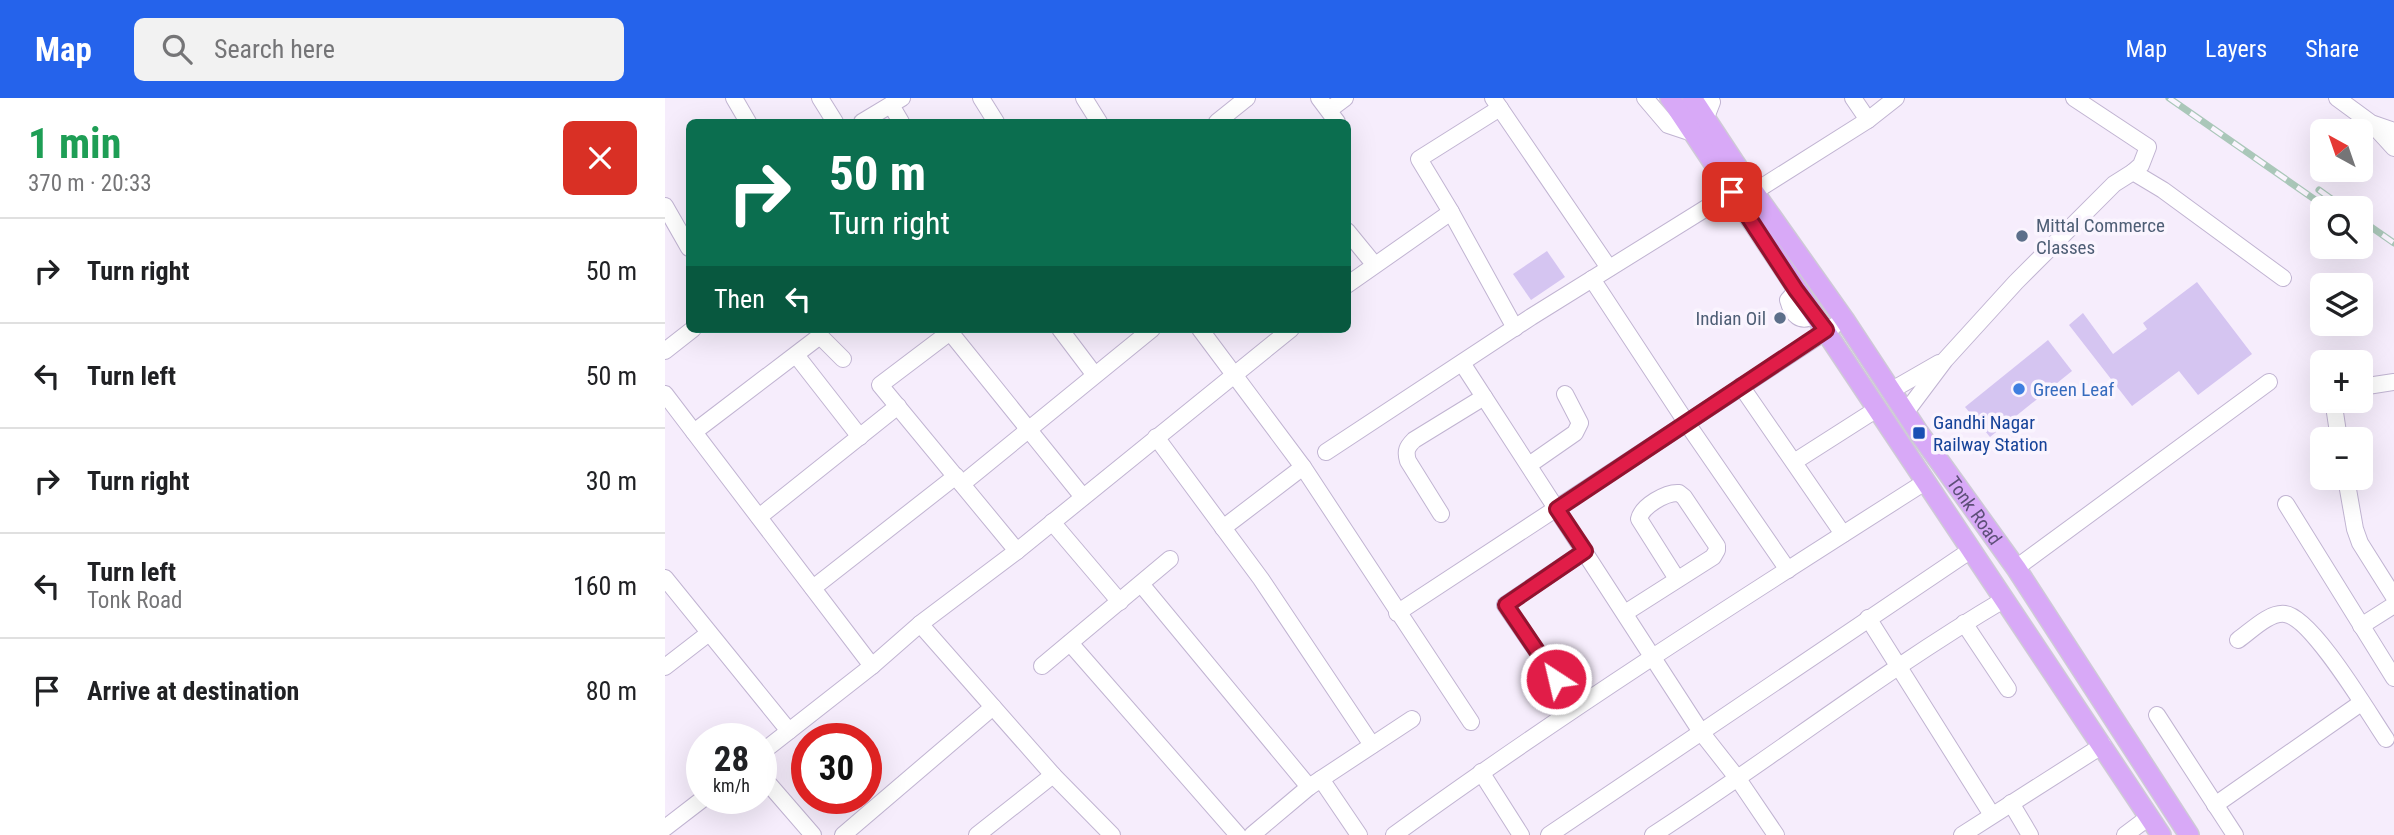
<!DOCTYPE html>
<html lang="en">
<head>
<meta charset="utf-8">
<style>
  body { margin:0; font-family:"Roboto Condensed",sans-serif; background:#f2f2f2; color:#202124; height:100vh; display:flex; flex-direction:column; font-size:26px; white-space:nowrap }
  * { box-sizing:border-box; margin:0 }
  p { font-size:23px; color:#757577 }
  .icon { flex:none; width:38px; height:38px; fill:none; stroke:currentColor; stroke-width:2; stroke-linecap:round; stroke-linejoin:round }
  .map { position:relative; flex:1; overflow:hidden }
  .panel { display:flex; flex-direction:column; background:#fff; width:665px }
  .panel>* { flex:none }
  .banner { position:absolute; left:21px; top:21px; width:665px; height:214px; border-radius:10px; box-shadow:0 7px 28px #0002; background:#0b6e4f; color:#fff; overflow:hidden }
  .needle { width:46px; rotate:320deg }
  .fabs { position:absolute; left:1645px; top:21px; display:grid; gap:14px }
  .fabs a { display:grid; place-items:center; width:63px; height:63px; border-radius:10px; background:#fff; box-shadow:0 7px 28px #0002; font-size:35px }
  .speed { position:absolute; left:21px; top:625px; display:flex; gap:14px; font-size:35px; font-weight:700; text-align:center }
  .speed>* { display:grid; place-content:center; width:91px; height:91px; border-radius:50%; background:#fff; box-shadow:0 7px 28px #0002; line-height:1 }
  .speed small { font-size:18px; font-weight:400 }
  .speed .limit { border:10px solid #d22; background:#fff; color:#111 }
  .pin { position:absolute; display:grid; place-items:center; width:60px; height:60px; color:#fff; margin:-30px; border-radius:14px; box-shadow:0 4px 10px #0006 }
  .me { position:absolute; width:77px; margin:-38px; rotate:325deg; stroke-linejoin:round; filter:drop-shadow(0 0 5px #0008) }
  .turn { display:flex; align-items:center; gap:24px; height:147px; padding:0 28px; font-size:32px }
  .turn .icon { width:91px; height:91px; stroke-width:2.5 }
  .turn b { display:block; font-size:49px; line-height:60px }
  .then { display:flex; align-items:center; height:66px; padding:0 28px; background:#0003; gap:14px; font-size:26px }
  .round { display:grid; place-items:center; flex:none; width:74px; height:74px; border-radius:10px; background:#f2f2f2 }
  .summary { display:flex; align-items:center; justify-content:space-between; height:119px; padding:0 28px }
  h1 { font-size:42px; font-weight:700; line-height:52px; color:#1e9e55 }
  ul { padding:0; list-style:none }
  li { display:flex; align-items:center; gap:21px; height:105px; padding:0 28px; border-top:2px solid #e0e0e0 }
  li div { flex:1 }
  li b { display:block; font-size:26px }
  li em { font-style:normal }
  header { display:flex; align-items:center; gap:42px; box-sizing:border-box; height:98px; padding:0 35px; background:#2563eb; color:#fff }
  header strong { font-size:33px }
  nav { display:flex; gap:38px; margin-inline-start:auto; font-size:24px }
  .search { width:490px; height:63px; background:#f2f2f2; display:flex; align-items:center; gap:18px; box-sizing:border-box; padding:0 24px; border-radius:10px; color:#757577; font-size:26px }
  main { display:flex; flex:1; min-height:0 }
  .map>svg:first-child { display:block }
</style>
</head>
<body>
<header>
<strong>Map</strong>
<div class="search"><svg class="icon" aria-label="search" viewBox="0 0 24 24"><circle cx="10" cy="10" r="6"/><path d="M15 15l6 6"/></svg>Search here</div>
<nav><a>Map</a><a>Layers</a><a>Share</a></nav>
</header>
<main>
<section class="panel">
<div class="summary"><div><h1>1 min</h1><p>370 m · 20:33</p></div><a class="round" style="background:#d93025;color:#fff"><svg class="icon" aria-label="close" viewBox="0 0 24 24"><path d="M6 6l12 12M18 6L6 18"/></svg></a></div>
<ul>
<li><svg class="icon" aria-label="right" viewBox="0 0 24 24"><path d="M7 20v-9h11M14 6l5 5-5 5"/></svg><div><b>Turn right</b></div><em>50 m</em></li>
<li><svg class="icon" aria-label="left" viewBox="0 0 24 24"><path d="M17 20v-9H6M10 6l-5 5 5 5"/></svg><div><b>Turn left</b></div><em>50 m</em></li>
<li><svg class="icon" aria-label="right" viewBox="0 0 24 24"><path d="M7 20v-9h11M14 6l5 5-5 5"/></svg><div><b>Turn right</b></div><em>30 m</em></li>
<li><svg class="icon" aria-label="left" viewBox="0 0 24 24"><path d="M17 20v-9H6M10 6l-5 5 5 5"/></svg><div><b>Turn left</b><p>Tonk Road</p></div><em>160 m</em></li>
<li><svg class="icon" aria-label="arrive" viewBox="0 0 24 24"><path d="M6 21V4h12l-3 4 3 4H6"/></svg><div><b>Arrive at destination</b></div><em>80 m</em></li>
</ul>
</section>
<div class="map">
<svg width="1729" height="737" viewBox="0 0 1729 737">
  <rect width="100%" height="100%" fill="#f6edfc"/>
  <g fill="#d5c5f1">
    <polygon points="882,153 900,179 866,202 848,176"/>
    <polygon points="1532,184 1587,256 1533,297 1514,273 1467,308 1404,227 1418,215 1448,256 1482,231 1478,225"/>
    <polygon points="1383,242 1407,273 1325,339 1300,309"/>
  </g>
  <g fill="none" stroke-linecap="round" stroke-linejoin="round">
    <defs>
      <g id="minor">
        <polyline points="69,0 83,24"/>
        <polyline points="155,0 170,24"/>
        <polyline points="316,0 331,24"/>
        <polyline points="419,0 434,24"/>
        <polyline points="654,0 672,24"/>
        <polyline points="828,0 944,170"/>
        <polyline points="980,0 1003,27 1027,35"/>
        <polyline points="1188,0 1203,22"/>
        <polyline points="1409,0 1483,49 1476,67 1468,74"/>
        <polyline points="1672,0 1706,25 1729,33"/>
        <polyline points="226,7 236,24"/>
        <polyline points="835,10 754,61 786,114 850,230"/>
        <polyline points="664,12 680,0"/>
        <polyline points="1040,22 1047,4 1045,0"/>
        <polyline points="197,24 237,0"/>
        <polyline points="552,24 582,0"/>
        <polyline points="1707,26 1729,50"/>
        <polyline points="1089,94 1203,22 1231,0"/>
        <polyline points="0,108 24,150"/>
        <polyline points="682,133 709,166"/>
        <polyline points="927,181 1021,324 1123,472"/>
        <polyline points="682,187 786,114"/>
        <path d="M1131 193 1123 202C1127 217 1135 226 1150 217"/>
        <polyline points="289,231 215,287 352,453"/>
        <polyline points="395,231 429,276"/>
        <polyline points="535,231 638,369 806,624"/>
        <polyline points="285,234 418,399"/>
        <polyline points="0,253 28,231"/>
        <polyline points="131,257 195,339"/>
        <polyline points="797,265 1036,634 1073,681 1111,737"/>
        <polyline points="1076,288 1178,436"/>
        <polyline points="1696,289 1729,284"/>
        <polyline points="1227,292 1274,265"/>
        <polyline points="0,296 207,568"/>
        <polyline points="1672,303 1669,308 1674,341"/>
        <polyline points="1241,314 1280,262 1351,184 1449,86 1468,74 1498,92 1618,180"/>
        <polyline points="29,334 155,238 178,261"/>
        <polyline points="491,339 596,481 707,647"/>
        <polyline points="661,354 866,219 1067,94"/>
        <polyline points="1129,364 1212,311"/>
        <polyline points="864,367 910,335 915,325 900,296"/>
        <polyline points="1681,380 1690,431 1695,445 1729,499"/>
        <polyline points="297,386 487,231"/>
        <polyline points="1621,406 1729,580"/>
        <path d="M776 416 743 363C740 353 742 349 749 342L819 299"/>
        <polyline points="94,419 233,308"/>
        <polyline points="387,424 455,504"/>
        <polyline points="558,430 638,369"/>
        <polyline points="1351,470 1604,284"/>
        <polyline points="0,480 124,633"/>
        <polyline points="476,486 644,689"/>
        <polyline points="148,490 291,378"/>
        <polyline points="732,515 1169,228"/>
        <path d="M960 515 1048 459 1052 452V448L1019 399 1014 395C1001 394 977 408 974 421L1012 481"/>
        <polyline points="1203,520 1327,717"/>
        <polyline points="1299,525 1343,591"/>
        <polyline points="255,526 388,677 447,737"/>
        <polyline points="1696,528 1729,507"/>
        <path d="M1573 542C1586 533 1604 514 1620 516 1647 519 1704 616 1721 641"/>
        <polyline points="405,545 573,737"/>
        <polyline points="377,568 505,461"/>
        <polyline points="0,569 44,535"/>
        <polyline points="904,600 840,507 920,453"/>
        <polyline points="1492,617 1570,737"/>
        <polyline points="96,655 207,568 255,526 352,453 626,231"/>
        <polyline points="816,674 856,737"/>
        <polyline points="96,677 148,737"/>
        <polyline points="656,681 694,737"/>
        <polyline points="1346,705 1365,737"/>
        <polyline points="1550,707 1696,605"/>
        <polyline points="0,730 39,700"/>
        <polyline points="178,737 328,609"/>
        <polyline points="312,737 388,677"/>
        <polyline points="587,737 644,689 747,621"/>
        <path d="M729 737C901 612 1081 498 1260 384"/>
        <polyline points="884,737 1306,452"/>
        <path d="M988 737C1107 660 1218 573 1340 501"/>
        <polyline points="1297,737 1438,647"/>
        <polyline points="1460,737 1484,719"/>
      </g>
      <g id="major">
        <polyline points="1005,0 1496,737"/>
        <path id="s1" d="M1027 0 1089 94 1179 221 1254 335 1351 470 1524 737"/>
      </g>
    </defs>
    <use href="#minor" stroke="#c1b4d2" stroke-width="18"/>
    <use href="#major" stroke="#cecad6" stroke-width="22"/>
    <use href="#minor" stroke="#fff" stroke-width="16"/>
    <use href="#major" stroke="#d8a9f7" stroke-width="19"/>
    <defs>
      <g id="rail">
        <polyline points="1504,0 1662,110"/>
        <polyline points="1654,92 1679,110"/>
        <polyline points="1696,122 1729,145"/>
      </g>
    </defs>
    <use href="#rail" stroke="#aac7b9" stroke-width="7"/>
    <use href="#rail" stroke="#faf4fe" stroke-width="4.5" stroke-dasharray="13" stroke-linecap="butt"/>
  </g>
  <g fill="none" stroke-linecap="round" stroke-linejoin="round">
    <defs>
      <polyline id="route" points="891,581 841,507 920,453 892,411 1161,232 1131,192 1067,94"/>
    </defs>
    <use href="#route" stroke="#92132f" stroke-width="18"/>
    <use href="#route" stroke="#e11d48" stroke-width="12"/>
  </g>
  <g fill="#5c6f8a" stroke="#faf4fe" stroke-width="2.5">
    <circle cx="1357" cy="138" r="7"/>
    <circle cx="1115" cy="220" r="7"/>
  </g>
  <circle fill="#3f7fe0" stroke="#faf4fe" stroke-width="2.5" cx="1354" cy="291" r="7"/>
  <rect fill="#1a4fb4" stroke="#faf4fe" stroke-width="2.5" x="1247" y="328" width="14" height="14" rx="3.5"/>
  <g text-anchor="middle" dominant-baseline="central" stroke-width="7" stroke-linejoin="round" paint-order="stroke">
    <g font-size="19" fill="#4e5e75" stroke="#faf4fe" text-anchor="start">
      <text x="1371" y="127">Mittal Commerce<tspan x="1371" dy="22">Classes</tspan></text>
      <text x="1101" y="220" text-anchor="end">Indian Oil</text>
    </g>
    <g font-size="19" fill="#366cbe" stroke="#faf4fe" text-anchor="start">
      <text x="1368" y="291">Green Leaf</text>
    </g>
    <g font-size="19" fill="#164399" stroke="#faf4fe" text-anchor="start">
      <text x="1268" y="324">Gandhi Nagar<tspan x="1268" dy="22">Railway Station</tspan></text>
    </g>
    <g font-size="19" fill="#5d4f78" stroke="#faf4fe">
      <text stroke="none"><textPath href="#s1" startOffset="500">Tonk Road</textPath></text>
    </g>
  </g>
</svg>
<div class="fabs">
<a><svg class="needle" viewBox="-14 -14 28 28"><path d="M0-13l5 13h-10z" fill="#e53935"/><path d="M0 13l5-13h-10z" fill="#757577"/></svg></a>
<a><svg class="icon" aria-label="search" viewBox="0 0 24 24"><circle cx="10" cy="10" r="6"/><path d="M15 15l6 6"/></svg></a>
<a><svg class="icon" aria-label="layers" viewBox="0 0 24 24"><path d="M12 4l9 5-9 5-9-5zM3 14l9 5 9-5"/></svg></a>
<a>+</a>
<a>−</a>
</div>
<div class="speed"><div>28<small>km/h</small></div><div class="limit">30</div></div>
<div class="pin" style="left:1067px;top:94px;background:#d93025"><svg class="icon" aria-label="arrive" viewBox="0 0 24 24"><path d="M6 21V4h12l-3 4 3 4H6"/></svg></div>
<svg class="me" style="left:891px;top:581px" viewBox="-20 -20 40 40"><circle r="17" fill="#e11d48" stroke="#fff" stroke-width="3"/><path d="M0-11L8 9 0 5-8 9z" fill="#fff"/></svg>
<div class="banner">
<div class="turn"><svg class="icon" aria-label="right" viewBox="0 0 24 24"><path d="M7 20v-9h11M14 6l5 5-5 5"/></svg><div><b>50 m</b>Turn right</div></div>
<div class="then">Then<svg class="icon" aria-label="left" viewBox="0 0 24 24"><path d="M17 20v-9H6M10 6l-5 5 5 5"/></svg></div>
</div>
</div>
</main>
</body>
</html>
